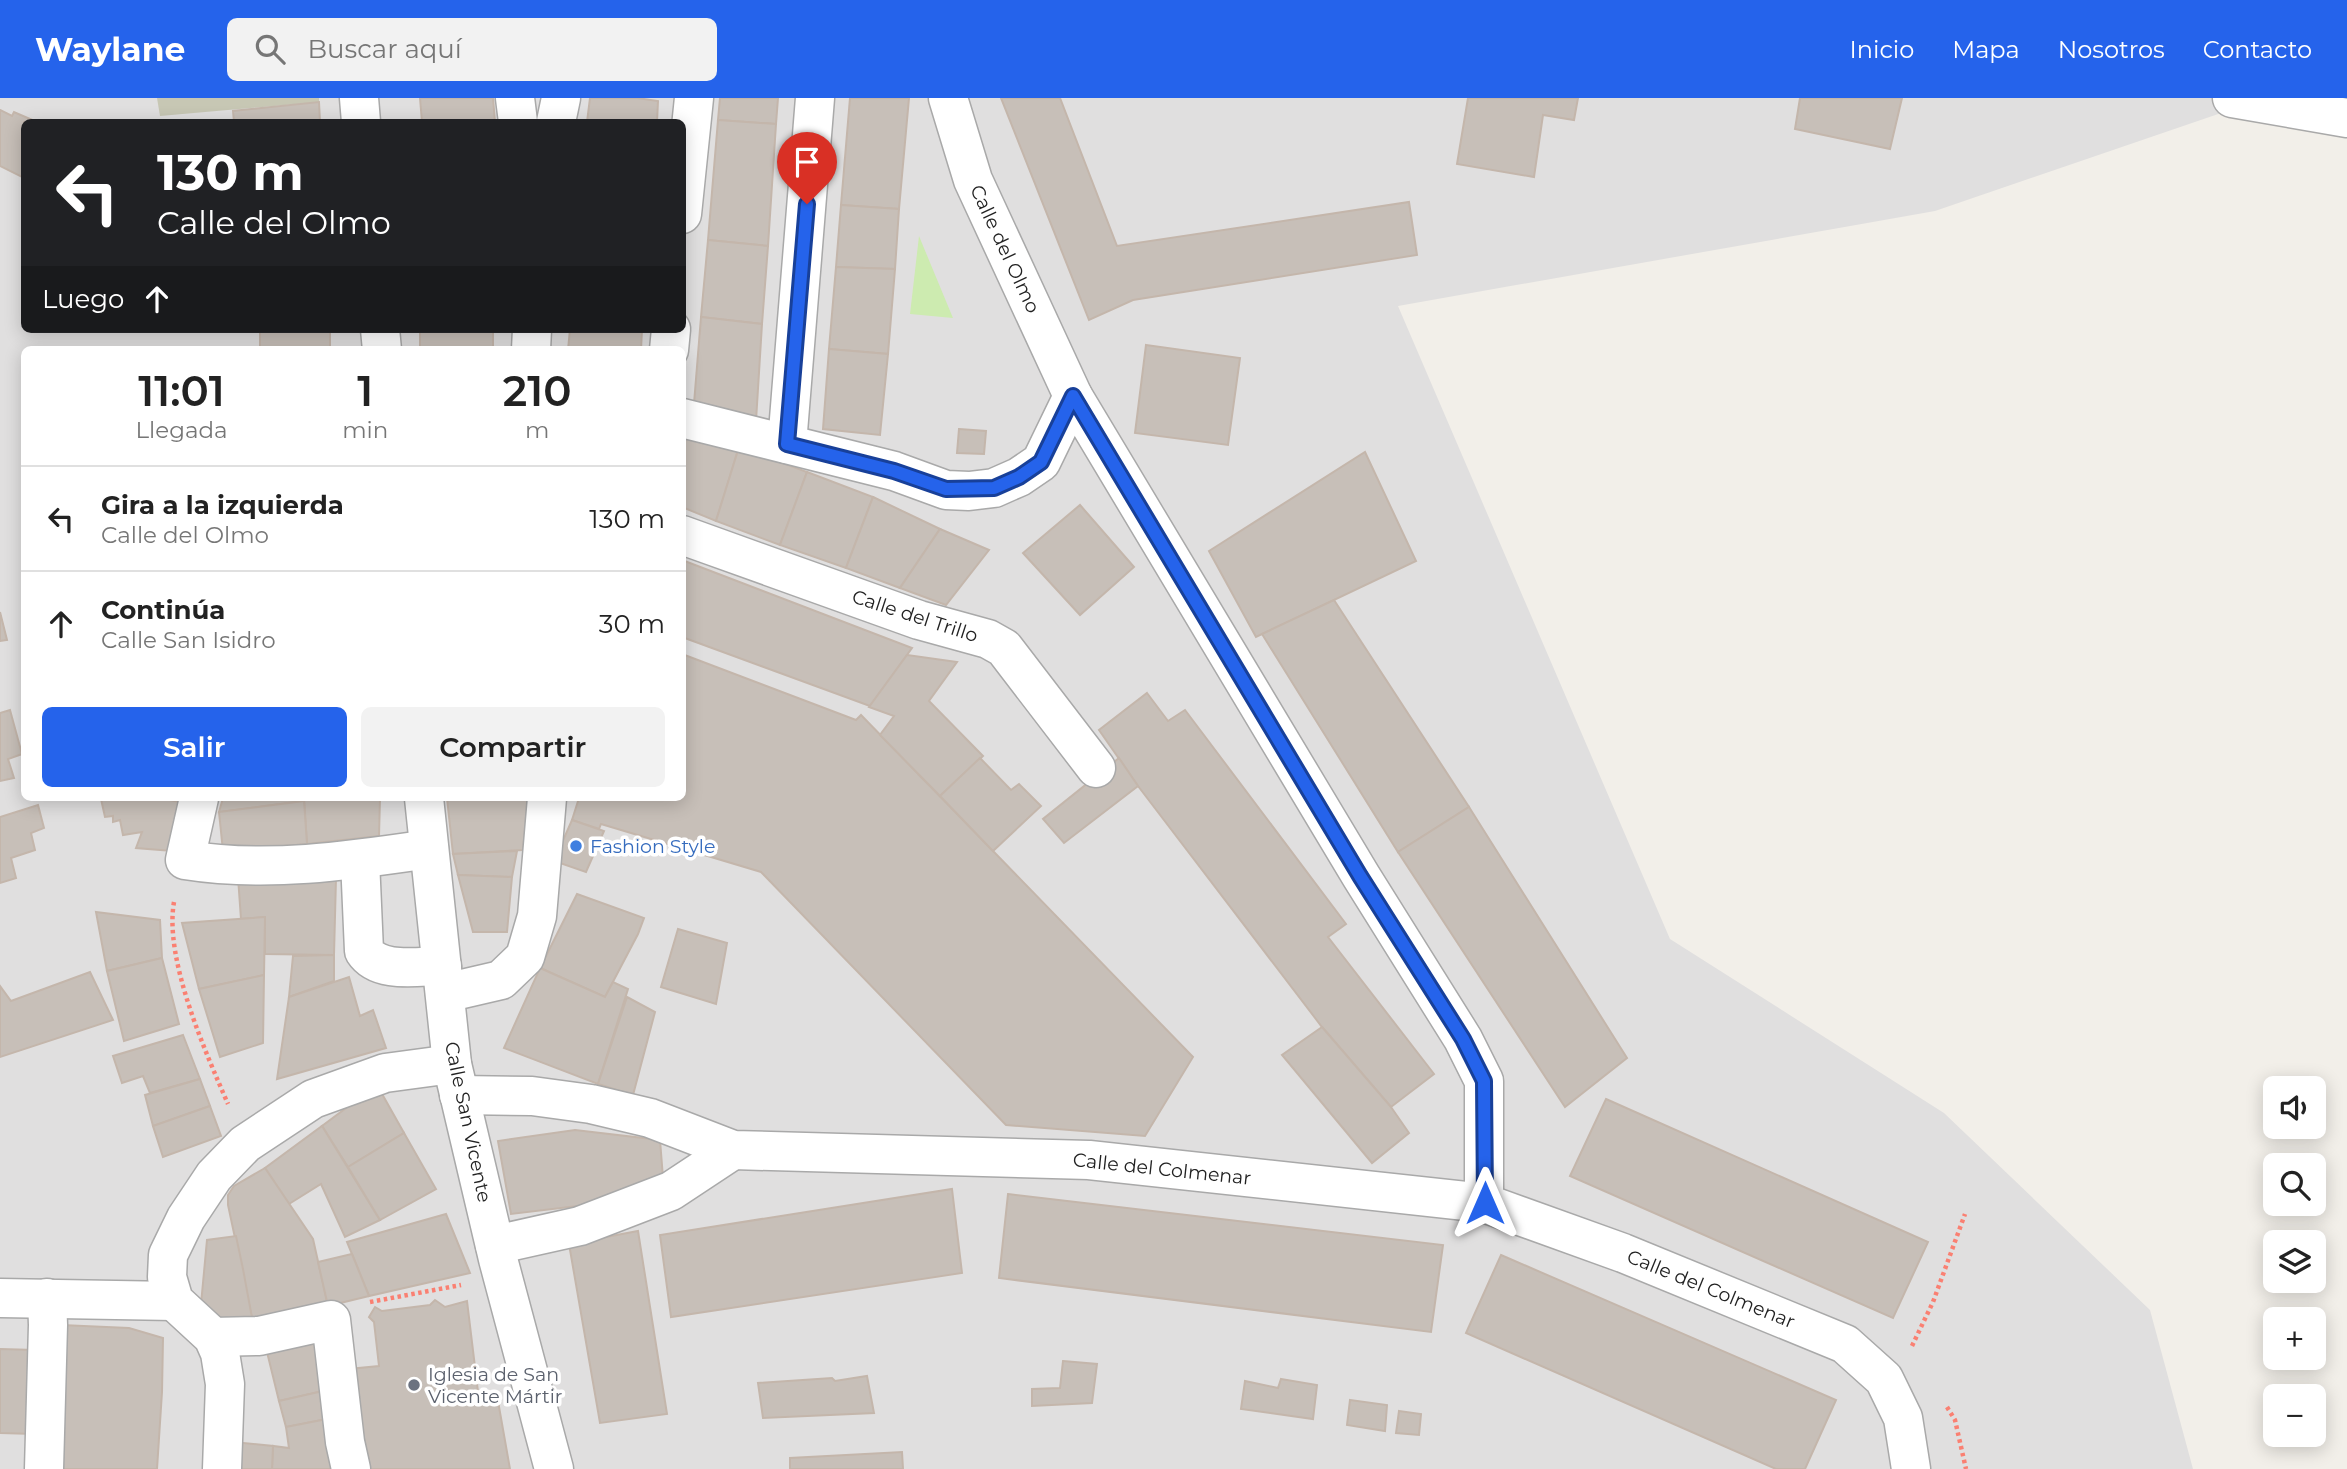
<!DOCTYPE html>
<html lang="es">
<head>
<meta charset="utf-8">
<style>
  body { margin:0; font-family:Montserrat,sans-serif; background:#f2f2f2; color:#222; height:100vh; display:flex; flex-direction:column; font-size:26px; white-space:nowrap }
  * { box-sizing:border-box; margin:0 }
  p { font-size:23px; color:#767676 }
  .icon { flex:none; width:38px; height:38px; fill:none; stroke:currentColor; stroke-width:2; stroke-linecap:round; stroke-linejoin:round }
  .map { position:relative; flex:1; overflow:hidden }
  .details { position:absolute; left:21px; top:248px; width:665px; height:455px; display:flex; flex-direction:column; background:#fff; border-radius:10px; box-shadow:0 4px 18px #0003 }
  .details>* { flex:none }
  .guide { position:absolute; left:21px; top:21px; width:665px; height:214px; border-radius:10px; box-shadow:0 4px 18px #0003; background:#202124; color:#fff; overflow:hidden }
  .controls { position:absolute; left:2263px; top:978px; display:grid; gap:14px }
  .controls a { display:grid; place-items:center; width:63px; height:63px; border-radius:10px; background:#fff; box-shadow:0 4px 18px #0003; font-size:35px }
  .pin { position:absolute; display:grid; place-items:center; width:60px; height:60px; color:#fff; margin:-72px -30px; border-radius:50% 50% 50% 0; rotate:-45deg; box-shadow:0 0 7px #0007 }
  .pin .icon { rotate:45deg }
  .me { position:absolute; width:77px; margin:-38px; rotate:0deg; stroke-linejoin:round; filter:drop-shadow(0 0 5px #0008) }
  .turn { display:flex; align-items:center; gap:24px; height:147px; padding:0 21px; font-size:32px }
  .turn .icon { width:91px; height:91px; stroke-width:2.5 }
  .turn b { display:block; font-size:49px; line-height:60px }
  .then { display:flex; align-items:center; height:66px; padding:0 21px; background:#0003; gap:14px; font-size:26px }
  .eta { display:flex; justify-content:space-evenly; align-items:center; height:119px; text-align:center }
  .eta b { font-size:42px; font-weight:600; line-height:49px }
  .cta { display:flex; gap:14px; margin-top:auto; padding:14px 21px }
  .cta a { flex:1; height:80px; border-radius:10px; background:#2563eb; color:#fff; font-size:28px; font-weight:600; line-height:80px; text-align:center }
  .cta a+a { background:#f2f2f2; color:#222 }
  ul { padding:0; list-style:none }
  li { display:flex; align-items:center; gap:21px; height:105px; padding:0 21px; border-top:2px solid #e0e0e0 }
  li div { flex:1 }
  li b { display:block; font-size:26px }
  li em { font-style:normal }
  header { display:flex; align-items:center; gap:42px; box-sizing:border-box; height:98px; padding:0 35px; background:#2563eb; color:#fff }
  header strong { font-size:33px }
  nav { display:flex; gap:38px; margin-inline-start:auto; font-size:24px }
  .search { width:490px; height:63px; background:#f2f2f2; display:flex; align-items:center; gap:18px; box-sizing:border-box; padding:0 24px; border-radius:10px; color:#767676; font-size:26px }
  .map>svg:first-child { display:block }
</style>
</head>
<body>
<header>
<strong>Waylane</strong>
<div class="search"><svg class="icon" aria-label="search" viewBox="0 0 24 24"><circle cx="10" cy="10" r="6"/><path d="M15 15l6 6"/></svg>Buscar aquí</div>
<nav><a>Inicio</a><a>Mapa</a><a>Nosotros</a><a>Contacto</a></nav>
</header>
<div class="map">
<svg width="2347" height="1371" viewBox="0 0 2347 1371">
  <rect width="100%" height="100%" fill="#f2efe9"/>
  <path fill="#e0dfdf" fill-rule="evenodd" d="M0 0H2265L1935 113 1398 208 1670 841 1944 1015 2150 1212 2193 1371H0ZM24 24H682V231H24ZM24 252H682V700H24Z"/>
  <polygon fill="#c7c7b4" points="157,0 319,0 319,4 160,18"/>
  <polygon fill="#cdebb0" points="919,138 953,220 910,216"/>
  <g fill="#c7bfb8" stroke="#c4b6ab" stroke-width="2">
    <polygon points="420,0 493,0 495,24 422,24"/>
    <polygon points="590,0 637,0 658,3 657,24 587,24"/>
    <polygon points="720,0 778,0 776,26 718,22"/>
    <polygon points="850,0 909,0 899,111 841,107"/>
    <polygon points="1001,0 1060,0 1117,148 1409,104 1417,157 1133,202 1089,222"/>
    <polygon points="1468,0 1578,0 1574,22 1543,17 1534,79 1457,66"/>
    <polygon points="1800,0 1902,0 1890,51 1795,31"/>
    <polygon points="319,4 320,24 234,24 233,13"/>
    <polygon points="0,12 12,18 14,14 37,24 24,24 24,80 0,68"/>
    <polygon points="718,22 776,26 768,148 708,142"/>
    <polygon points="841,107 899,111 895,171 836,169"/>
    <polygon points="708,142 768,148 762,226 701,219"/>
    <polygon points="836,169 895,171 888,256 829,251"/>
    <polygon points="701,219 762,226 756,323 693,318"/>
    <rect x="260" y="231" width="70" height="21"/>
    <rect x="420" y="231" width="73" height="21"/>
    <polygon points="570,231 642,231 641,252 568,252"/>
    <polygon points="1146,247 1240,260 1228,347 1135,335"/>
    <polygon points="829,251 888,256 880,337 823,331"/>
    <polygon points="682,329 739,349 716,423 682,409"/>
    <polygon points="959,331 986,333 984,356 957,355"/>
    <polygon points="739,349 807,374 780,447 716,423"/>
    <polygon points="1365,354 1416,463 1256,539 1209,453"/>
    <polygon points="807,374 873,399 846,470 780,447"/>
    <polygon points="873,399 940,431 900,490 846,470"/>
    <polygon points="1080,407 1134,469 1080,517 1023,455"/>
    <polygon points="940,431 989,452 946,507 900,490"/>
    <polygon points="682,462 912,550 870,608 682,539"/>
    <polygon points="1334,502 1469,709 1398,754 1262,536"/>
    <polygon points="0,514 7,542 0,543"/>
    <polygon points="682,556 856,622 861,617 1193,959 1145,1038 1006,1027 761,774 601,726 599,731 572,722 579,700 682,700"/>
    <polygon points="907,557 957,564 929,603 983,658 940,698 880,637 894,618 869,609"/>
    <polygon points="1147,595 1168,623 1185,612 1346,826 1328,839 1434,976 1391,1009 1322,929 1138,688 1099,632"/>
    <polygon points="10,612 22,656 8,661 14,680 0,683 0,615"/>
    <polygon points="980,660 1011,692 1019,686 1041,708 993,753 940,698"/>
    <polygon points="1119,660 1138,688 1064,745 1043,721"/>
    <polygon points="106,700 159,700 180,704 172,753 136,750 142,734 123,737 120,722 113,724 113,718 105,719 101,701"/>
    <polygon points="223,700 304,700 304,703 219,714"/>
    <polygon points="304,700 380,700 379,738 307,746"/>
    <polygon points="447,700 528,700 523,752 453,756"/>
    <polygon points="304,703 307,746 223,753 219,714"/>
    <polygon points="38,707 44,730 31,735 35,752 11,760 16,780 0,785 0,719"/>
    <polygon points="1469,709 1627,960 1565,1009 1398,754"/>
    <polygon points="572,722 604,733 586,774 554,763"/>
    <polygon points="517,753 512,779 458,777 453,756"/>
    <polygon points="458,777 512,779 507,834 473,834"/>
    <polygon points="238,779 336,780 334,857 265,856 265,819 241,821"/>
    <polygon points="577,796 644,820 638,836 605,899 540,870"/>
    <polygon points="96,814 160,822 162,860 107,873"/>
    <polygon points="265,819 264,877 199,891 182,825"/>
    <polygon points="678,831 727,845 716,906 661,889"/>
    <polygon points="334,857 334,883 289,899 293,858"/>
    <polygon points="162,860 179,926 124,943 107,873"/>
    <polygon points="540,870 605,899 613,884 628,891 598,986 504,950"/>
    <polygon points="90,874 113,922 0,959 0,888 11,903"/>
    <polygon points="264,877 263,945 220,959 199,891"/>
    <polygon points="349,879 360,918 373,912 386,950 277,981 289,899"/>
    <polygon points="627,899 655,914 633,997 598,986"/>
    <polygon points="1322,929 1391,1009 1409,1035 1372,1065 1282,957"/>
    <polygon points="183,937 200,981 150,995 143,978 122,985 113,958"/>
    <polygon points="200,981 210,1008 153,1028 145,997"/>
    <polygon points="377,987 404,1035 348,1069 322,1028"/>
    <polygon points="1606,1001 1928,1144 1893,1220 1570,1078"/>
    <polygon points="210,1008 221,1038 163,1059 153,1028"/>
    <polygon points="322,1028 380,1122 345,1139 321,1086 289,1106 265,1070"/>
    <polygon points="575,1032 660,1042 663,1080 586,1107 511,1116 498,1043"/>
    <polygon points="404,1035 436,1091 380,1122 348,1069"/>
    <polygon points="265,1070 313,1141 328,1208 253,1225 228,1107 228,1097 234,1088"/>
    <polygon points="952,1091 962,1175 671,1219 660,1137"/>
    <polygon points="1008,1096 1443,1147 1431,1234 999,1180"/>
    <polygon points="446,1116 470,1175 369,1198 347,1144"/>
    <polygon points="638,1133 667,1316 600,1325 569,1146"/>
    <polygon points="236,1138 243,1171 253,1225 200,1217 207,1142"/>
    <polygon points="352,1156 369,1198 328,1208 318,1164"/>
    <polygon points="1501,1157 1836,1302 1805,1371 1776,1371 1466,1235"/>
    <polygon points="435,1202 445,1209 467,1203 479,1302 498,1303 510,1371 362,1371 349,1271 379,1268 374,1224 369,1219 375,1209 382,1213 430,1207"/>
    <polygon points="61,1227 129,1230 163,1240 162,1294 157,1371 56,1371"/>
    <polygon points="315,1242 323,1293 279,1303 267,1254"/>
    <polygon points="0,1251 35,1252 34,1336 0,1335"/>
    <polygon points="1063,1263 1097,1266 1092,1305 1032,1308 1032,1291 1060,1290"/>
    <polygon points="867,1278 874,1315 763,1320 758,1285 832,1280 835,1283"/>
    <polygon points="1281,1281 1317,1287 1313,1321 1241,1311 1245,1283 1278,1290"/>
    <polygon points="323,1293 327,1321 286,1329 279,1303"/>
    <polygon points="1350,1302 1387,1307 1385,1333 1347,1327"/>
    <polygon points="1399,1313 1421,1316 1419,1337 1396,1335"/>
    <polygon points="327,1321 339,1371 272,1371 273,1348 289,1350 286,1329"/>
    <polygon points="233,1344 273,1348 272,1371 232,1371"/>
    <polygon points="902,1354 903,1371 790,1371 790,1360"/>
  </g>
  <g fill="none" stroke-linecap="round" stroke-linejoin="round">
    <defs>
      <g id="minor">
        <polyline points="359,0 361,24"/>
        <polyline points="515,0 518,24"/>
        <polyline points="948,0 973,82 1073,298 1361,778 1463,941 1484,983 1484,1105"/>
        <polyline points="2232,0 2347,20"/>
        <polyline points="556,24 561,0"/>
        <polyline points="682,116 694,0"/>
        <polyline points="380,231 382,252"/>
        <polyline points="531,252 532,231"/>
        <polyline points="669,252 671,231"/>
        <polyline points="682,320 894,373 946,392 969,393 994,390 1019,379 1041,364 1073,298"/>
        <polyline points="787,346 815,0"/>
        <polyline points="682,437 919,522 988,541 1004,550 1096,670"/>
        <path d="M199 700 185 762C266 775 348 763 429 751"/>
        <polyline points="424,700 452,966 498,1161 554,1371"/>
        <path d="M360 762 364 853C379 876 418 868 442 868"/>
        <polyline points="445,895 501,882 525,859 537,818 547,700"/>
        <polyline points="459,997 532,998 591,1006 650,1020 733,1052 1089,1062 1484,1105 1623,1155 1845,1246 1884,1281 1903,1320 1911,1371"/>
        <polyline points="495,1147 580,1128 671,1093 733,1052"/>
        <polyline points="0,1200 174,1203"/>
        <polyline points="213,1239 259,1238 331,1222 345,1344 351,1371"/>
        <polyline points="44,1371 48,1227 47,1200"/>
        <polyline points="222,1371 225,1286 220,1255 213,1239 174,1203 167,1179 168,1157 186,1120 214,1078 245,1046 313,1001 385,975 452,966"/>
      </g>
    </defs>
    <use href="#minor" stroke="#a9a9a9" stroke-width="41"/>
    <g stroke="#fa8072" stroke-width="4.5" stroke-dasharray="3.5 3.5" stroke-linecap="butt">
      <path d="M174 804C164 861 205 953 228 1006"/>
      <polyline points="370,1204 461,1187"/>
      <polyline points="1912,1248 1933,1204 1965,1116"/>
      <polyline points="1947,1309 1955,1322 1966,1371"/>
    </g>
    <use href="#minor" stroke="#fff" stroke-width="38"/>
  </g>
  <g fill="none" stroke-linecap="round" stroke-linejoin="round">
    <defs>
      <polyline id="route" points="807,106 787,346 894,373 946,391 994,390 1019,379 1041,364 1073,298 1360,778 1463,941 1484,983 1485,1105"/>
    </defs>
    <use href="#route" stroke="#184099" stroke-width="18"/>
    <use href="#route" stroke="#2563eb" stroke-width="12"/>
  </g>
  <circle fill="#3f7fe0" stroke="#fff" stroke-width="2.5" cx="576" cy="748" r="7"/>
  <circle fill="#6b7280" stroke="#fff" stroke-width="2.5" cx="414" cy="1287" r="7"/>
  <g text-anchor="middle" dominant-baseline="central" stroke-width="7" stroke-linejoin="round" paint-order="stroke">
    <g font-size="19" fill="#222" stroke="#fff">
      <text transform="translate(1005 151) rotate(65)">Calle del Olmo</text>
      <text transform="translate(915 518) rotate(18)">Calle del Trillo</text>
      <text transform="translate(468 1024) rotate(78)">Calle San Vicente</text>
      <text transform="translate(1162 1071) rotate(6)">Calle del Colmenar</text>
      <text transform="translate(1711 1191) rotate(22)">Calle del Colmenar</text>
    </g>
    <g font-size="19" fill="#366cbe" stroke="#fff" text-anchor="start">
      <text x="590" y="748">Fashion Style</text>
    </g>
    <g font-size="19" fill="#5b616d" stroke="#fff" text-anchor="start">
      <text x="428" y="1276">Iglesia de San<tspan x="428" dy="22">Vicente Mártir</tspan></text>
    </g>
  </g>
</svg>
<div class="controls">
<a><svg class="icon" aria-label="sound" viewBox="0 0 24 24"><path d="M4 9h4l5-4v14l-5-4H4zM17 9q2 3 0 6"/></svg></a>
<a><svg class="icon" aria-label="search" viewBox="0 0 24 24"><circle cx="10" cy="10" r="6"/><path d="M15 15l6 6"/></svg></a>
<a><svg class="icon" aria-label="layers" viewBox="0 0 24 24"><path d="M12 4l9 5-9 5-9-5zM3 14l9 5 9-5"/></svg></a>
<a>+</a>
<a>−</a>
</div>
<div class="pin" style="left:807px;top:106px;background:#d93025"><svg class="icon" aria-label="arrive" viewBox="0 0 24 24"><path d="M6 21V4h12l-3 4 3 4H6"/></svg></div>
<svg class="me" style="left:1485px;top:1105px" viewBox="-20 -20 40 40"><path d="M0-17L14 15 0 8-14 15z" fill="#2563eb" stroke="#fff" stroke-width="4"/></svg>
<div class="guide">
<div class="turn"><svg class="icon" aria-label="left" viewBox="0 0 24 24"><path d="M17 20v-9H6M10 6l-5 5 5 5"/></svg><div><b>130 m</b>Calle del Olmo</div></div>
<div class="then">Luego<svg class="icon" aria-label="ahead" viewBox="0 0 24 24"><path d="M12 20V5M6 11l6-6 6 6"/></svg></div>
</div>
<section class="details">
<div class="eta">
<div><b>11:01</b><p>Llegada</p></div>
<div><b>1</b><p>min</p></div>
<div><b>210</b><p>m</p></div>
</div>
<ul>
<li><svg class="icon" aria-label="left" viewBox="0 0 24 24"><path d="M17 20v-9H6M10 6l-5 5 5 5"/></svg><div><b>Gira a la izquierda</b><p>Calle del Olmo</p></div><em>130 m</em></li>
<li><svg class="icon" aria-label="ahead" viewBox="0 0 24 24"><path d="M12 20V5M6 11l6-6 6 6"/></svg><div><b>Continúa</b><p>Calle San Isidro</p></div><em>30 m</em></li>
</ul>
<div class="cta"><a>Salir</a><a>Compartir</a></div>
</section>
</div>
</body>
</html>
